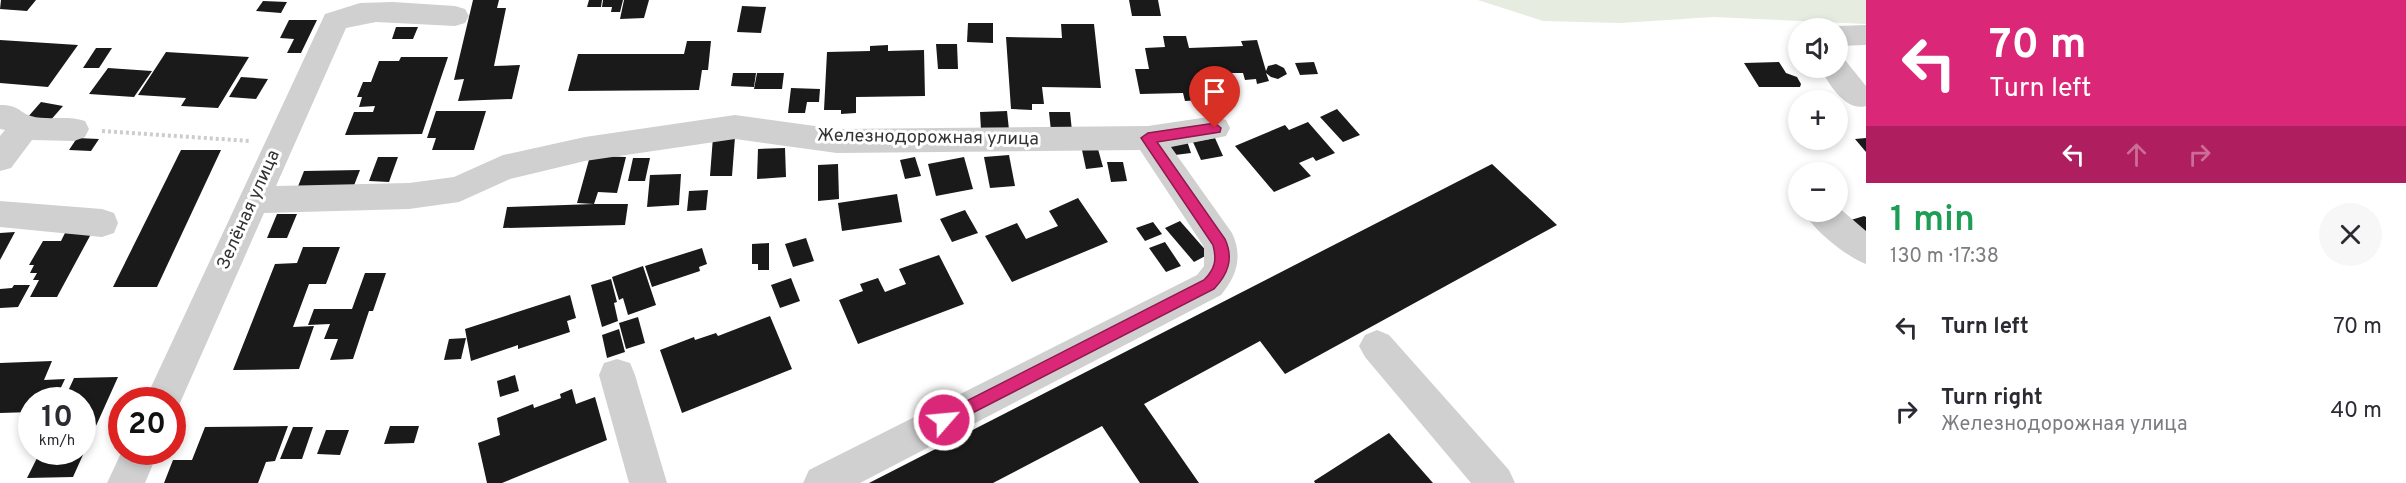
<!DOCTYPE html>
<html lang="en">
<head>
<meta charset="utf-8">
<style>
  body { margin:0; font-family:Overpass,sans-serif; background:#f7f7f7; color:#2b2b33; height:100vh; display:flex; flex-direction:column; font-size:22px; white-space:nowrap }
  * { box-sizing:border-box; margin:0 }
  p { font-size:20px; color:#7c7c81 }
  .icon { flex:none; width:33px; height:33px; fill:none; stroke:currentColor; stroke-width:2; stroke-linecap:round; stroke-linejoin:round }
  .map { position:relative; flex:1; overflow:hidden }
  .details { display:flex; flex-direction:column; background:#fff; width:540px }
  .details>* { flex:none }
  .banner { background:#db2777; color:#fff; overflow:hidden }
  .tools { position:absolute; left:1788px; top:18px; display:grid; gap:12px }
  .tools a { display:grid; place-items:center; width:60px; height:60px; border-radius:50%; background:#fff; box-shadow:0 3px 9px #0003; font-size:30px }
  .speed { position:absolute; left:18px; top:387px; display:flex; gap:12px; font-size:30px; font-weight:700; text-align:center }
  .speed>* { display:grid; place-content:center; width:78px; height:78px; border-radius:50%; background:#fff; box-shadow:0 3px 9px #0003; line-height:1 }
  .speed small { font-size:15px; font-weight:400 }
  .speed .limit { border:9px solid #d22; background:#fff; color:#111 }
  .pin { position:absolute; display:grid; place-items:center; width:51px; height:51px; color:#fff; margin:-62px -26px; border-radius:50% 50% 50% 0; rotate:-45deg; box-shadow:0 0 6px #0007 }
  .pin .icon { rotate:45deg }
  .me { position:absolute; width:66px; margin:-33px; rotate:63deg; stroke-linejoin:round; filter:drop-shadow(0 0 4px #0008) }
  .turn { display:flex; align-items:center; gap:21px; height:126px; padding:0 24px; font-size:27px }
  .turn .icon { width:78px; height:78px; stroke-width:2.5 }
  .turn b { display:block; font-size:42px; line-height:51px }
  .lanes { display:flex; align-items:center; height:57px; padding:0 24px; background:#0003; justify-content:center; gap:30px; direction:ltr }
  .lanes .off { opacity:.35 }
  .round { display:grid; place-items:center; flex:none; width:63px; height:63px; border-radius:32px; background:#f7f7f7 }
  .headline { display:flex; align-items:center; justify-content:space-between; height:102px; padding:0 24px }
  h1 { font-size:36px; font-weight:600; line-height:45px; color:#1e9e55 }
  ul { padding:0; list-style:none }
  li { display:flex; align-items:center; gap:18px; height:84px; padding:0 24px }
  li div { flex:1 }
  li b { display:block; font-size:22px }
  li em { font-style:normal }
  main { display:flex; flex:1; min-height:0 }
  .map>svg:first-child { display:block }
</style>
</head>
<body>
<main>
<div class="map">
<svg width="1866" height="483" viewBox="0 0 1866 483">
  <rect width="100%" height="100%" fill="#fff"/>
  <polygon fill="#e6ecdf" points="1478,0 1866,0 1866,24 1713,17 1621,23 1543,21"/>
  <g fill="#1a1a1a">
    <polygon points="1,0 36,0 27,11 0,9"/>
    <polygon points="473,0 499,0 497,8 506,8 494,66 520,65 512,99 458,101 464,79 454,80"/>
    <polygon points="589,0 602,0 601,7 587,7"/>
    <polygon points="603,0 623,0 620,12 611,12 612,7 602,7"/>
    <polygon points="624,0 649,0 644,18 620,19"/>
    <polygon points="1129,0 1158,0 1161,16 1132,16"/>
    <polygon points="263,1 287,2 281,13 256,11"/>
    <polygon points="742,6 766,7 761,33 737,32"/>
    <polygon points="289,20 317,20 301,53 287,53 294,39 280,38"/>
    <polygon points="968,23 993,23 993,43 967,42"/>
    <polygon points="1061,24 1094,24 1101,88 1042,87 1044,104 1032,104 1032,110 1011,109 1006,37 1062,38"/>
    <polygon points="396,27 418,27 413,39 392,39"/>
    <polygon points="1163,36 1186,36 1189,48 1243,46 1241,41 1257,40 1266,71 1268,66 1276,64 1284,68 1287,74 1278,79 1271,77 1266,73 1269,81 1257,84 1256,79 1245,80 1243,73 1220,73 1224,90 1199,91 1201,100 1185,101 1183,93 1140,94 1135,69 1149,69 1145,48 1165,47"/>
    <polygon points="0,40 78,45 48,87 0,83"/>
    <polygon points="687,41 711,41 708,70 702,70 699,90 568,91 578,54 684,54"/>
    <polygon points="936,44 957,44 958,69 938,69"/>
    <polygon points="888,45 888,51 924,50 925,96 856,97 856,113 841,114 841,110 824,110 827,52 870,51 870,46"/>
    <polygon points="96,48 112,48 99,68 83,68"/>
    <polygon points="166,52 249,57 218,108 181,106 186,98 138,95"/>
    <polygon points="401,57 448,57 422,134 345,135 354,112 373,112 375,106 359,107 362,97 357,97 363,82 371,82 379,61 399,61"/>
    <polygon points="1314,62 1318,74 1300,75 1295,63"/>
    <polygon points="1779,62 1786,73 1797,77 1801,84 1800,87 1759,87 1744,63"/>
    <polygon points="108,68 152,71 134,97 89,94"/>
    <polygon points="733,73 756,73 754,87 731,86"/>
    <polygon points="757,73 784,73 782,89 754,89"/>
    <polygon points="241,77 268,79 256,99 229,97"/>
    <polygon points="791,88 820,89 819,102 807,102 805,113 788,113"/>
    <polygon points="41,102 63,106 49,122 27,118"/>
    <polygon points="1337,109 1360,135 1343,142 1320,117"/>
    <polygon points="436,111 486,111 474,150 432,150 436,138 427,138"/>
    <polygon points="1007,111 1009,130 981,130 980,112"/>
    <polygon points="1049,112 1070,112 1072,131 1051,131"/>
    <polygon points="1308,122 1335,153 1316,161 1313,157 1299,163 1311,176 1274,192 1235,146 1285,125 1289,130"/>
    <polygon points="713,137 735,137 732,176 710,176"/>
    <polygon points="77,138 99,139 91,151 69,150"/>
    <polygon points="1215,138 1223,156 1201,160 1193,142"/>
    <polygon points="1866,138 1866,152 1855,139"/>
    <polygon points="1187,141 1191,153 1167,156 1163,143"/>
    <polygon points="785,148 786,177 757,179 758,149"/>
    <polygon points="1098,149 1103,167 1086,169 1082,150"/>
    <polygon points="181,150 221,150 157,287 113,287"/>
    <polygon points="1009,155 1015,186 990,188 984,157"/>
    <polygon points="590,156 626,157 617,193 598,192 594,204 577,203"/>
    <polygon points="378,157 398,157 389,182 369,181"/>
    <polygon points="915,157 921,176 905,179 900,160"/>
    <polygon points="964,157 973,189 936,196 928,164"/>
    <polygon points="633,158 650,158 645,181 628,181"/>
    <polygon points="1107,162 1123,162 1127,181 1111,182"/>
    <polygon points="838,164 839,199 818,201 818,165"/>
    <polygon points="1492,164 1557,225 1285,374 1260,341 1144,404 1199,483 1140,483 1102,426 993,483 869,483"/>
    <polygon points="360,170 353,188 297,189 304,171"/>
    <polygon points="681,174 679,205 647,207 650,175"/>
    <polygon points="708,190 706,210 687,211 689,191"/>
    <polygon points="897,194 902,222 842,231 838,203"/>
    <polygon points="1078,198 1108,242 1012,282 985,236 1017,223 1026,239 1058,226 1049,211"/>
    <polygon points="594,204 628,204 625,225 503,228 507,207"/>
    <polygon points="965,210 978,233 952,242 940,219"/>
    <polygon points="277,214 297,214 287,238 267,238"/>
    <polygon points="1864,216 1866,217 1866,235 1851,220"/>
    <polygon points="1180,221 1209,254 1194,262 1165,228"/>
    <polygon points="1153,222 1162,234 1145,241 1136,228"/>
    <polygon points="15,232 0,260 0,233"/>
    <polygon points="65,233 91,234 57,297 30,297 39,280 33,280 37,273 30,273 34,265 29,265 43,241 61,241"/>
    <polygon points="806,238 814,261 793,267 785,244"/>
    <polygon points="1165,242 1181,266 1166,272 1149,248"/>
    <polygon points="769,243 769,270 758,270 758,264 752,264 752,244"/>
    <polygon points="303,247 340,247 326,284 309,284 293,327 314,326 299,369 233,370 275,264 297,263"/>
    <polygon points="702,248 707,264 699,267 700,271 652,287 645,266"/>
    <polygon points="939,255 964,304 858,344 839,300 863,291 860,284 878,278 885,292 906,284 899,269"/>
    <polygon points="643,266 656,305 628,315 623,298 619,300 612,277"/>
    <polygon points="365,273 386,273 373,311 369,311 353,359 330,360 338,339 324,339 330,324 308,325 314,309 352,309"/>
    <polygon points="791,278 800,301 780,308 771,285"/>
    <polygon points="611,279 617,302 614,303 618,321 602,327 591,285"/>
    <polygon points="14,285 30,285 18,307 0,308 0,289 12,288"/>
    <polygon points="570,295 576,318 567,321 570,332 518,349 518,345 471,361 465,329"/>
    <polygon points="770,316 792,369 682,413 660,350 694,337 695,340 716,333 718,336"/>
    <polygon points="638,317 645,343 626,349 619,323"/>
    <polygon points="619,329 625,352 607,358 602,335"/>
    <polygon points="466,338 461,359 444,360 449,339"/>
    <polygon points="52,361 44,380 65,379 55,400 32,400 32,412 0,413 0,363"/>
    <polygon points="515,375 519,391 500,397 497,381"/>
    <polygon points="118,377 73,477 27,478 40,452 82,452 82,400 64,400 74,378"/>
    <polygon points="572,389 576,404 595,397 607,440 502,483 487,483 478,443 500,435 497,418 533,404 534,408 561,398 560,394"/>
    <polygon points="288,426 275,461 266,462 258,483 164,483 173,460 192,460 205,427"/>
    <polygon points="390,426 419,426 414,443 384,444"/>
    <polygon points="293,427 313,427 302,459 280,459"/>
    <polygon points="326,430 349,430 340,455 317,454"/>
    <polygon points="1389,433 1433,483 1315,483 1314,481"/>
  </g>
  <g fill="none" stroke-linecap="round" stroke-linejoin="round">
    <polyline stroke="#cdcdcd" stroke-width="4" stroke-dasharray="3 3" stroke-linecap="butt" points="102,131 250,141"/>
    <g fill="#d0d0d0" fill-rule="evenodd">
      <path d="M393 2 455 6 465 9 469 16 465 23 455 26 376 22 346 28 276 186 409 183 454 177 503 155 585 137 735 115 837 129 1148 126 1215 116 1226 120 1230 128 1226 136 1171 147 1232 233C1243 256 1237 276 1221 295L860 483H803L809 470 1197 275 1204 266V247L1140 150 837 153 735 139 585 161 510 179 459 202 409 209 264 213 176 412 172 413V400H145L325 14 360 3Z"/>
      <polygon points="1866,25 1866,45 1838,46 1838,28 1828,28 1838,26"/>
      <path d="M1838 58 1845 60 1866 86V106C1846 112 1828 84 1821 68H1838Z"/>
      <path d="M0 105C20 105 18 112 31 116 48 121 67 115 85 121L89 129 85 137 74 141 32 140 11 168 0 171V136L5 130 0 129Z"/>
      <polygon points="0,201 102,209 114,213 118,223 114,233 102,237 0,227"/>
      <path d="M1838 207 1866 231V264C1847 257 1813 230 1804 212H1838Z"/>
      <polygon points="1377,330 1389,335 1509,470 1515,483 1471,483 1365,357 1359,346 1365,335"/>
      <polygon points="617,359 630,363 635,375 667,483 629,483 599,375 604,363"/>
      <polygon points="122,451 158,452 145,483 107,483"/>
    </g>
  </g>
  <path fill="#db2777" stroke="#8e194d" stroke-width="1.5" d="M1215 123 1221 128 1220 132 1157 142 1225 239C1234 259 1228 274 1214 289L949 425 944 427 939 425 936 420 939 415 1204 280C1215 269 1217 260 1213 245L1141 138 1148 133Z"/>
  <g text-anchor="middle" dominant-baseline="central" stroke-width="6" stroke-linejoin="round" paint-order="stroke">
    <g font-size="18" fill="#333" stroke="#fff">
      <text transform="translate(928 138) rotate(1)">Железнодорожная улица</text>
      <text transform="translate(249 210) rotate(-66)">Зелёная улица</text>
    </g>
  </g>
</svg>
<div class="tools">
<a><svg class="icon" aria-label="sound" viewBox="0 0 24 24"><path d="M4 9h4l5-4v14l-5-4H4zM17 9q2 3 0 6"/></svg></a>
<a>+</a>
<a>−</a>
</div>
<div class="speed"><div>10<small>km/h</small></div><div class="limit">20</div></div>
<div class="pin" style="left:1215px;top:128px;background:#d93025"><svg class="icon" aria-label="arrive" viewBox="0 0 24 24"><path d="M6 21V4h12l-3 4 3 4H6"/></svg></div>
<svg class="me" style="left:944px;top:420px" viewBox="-20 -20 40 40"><circle r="17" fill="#db2777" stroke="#fff" stroke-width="3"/><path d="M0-11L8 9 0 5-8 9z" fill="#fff"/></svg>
</div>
<section class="details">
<div class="banner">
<div class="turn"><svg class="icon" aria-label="left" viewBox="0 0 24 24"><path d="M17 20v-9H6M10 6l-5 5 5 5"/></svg><div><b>70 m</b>Turn left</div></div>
<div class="lanes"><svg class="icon" aria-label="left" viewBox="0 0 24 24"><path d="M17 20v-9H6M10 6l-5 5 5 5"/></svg><svg class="icon off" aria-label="ahead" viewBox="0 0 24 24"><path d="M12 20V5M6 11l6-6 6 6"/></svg><svg class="icon off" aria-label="right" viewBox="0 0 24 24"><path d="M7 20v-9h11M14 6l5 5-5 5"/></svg></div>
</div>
<div class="headline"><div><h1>1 min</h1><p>130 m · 17:38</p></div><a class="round"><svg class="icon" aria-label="close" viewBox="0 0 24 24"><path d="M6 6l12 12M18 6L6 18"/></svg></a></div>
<ul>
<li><svg class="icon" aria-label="left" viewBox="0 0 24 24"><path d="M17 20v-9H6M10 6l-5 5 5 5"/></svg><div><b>Turn left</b></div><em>70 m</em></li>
<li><svg class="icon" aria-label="right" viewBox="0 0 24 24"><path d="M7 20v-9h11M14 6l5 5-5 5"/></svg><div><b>Turn right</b><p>Железнодорожная улица</p></div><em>40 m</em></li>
</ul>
</section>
</main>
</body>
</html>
